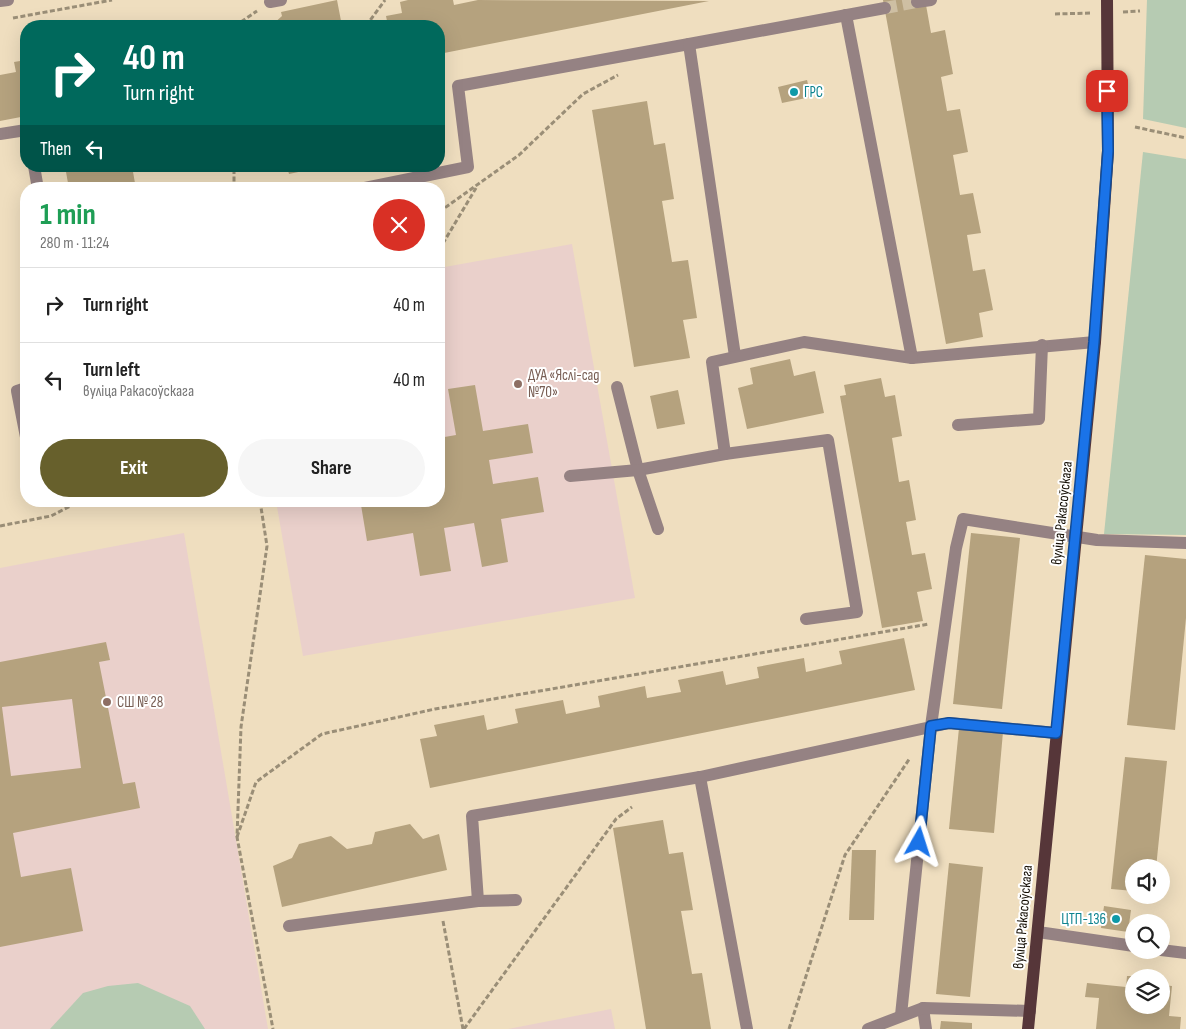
<!DOCTYPE html>
<html lang="en">
<head>
<meta charset="utf-8">
<style>
  body { margin:0; font-family:"Sofia Sans Condensed",sans-serif; background:#f6f6f6; color:#222; height:100vh; display:flex; flex-direction:column; font-size:19px; white-space:nowrap }
  * { box-sizing:border-box; margin:0 }
  p { font-size:16px; color:#767676 }
  .icon { flex:none; width:28px; height:28px; fill:none; stroke:currentColor; stroke-width:2; stroke-linecap:round; stroke-linejoin:round }
  .map { position:relative; flex:1; overflow:hidden }
  .panel { position:absolute; left:20px; top:182px; width:425px; height:325px; display:flex; flex-direction:column; background:#fff; border-radius:20px; box-shadow:0 5px 20px #0002 }
  .panel>* { flex:none }
  .top-card { position:absolute; left:20px; top:20px; width:425px; height:152px; border-radius:20px; box-shadow:0 5px 20px #0002; background:#00695c; color:#fff; overflow:hidden }
  .buttons { position:absolute; left:1125px; top:859px; display:grid; gap:10px }
  .buttons a { display:grid; place-items:center; width:45px; height:45px; border-radius:50%; background:#fff; box-shadow:0 5px 20px #0002; font-size:25px }
  .pin { position:absolute; display:grid; place-items:center; width:42px; height:42px; color:#fff; margin:-21px; border-radius:10px; box-shadow:0 2px 8px #0006 }
  .me { position:absolute; width:55px; margin:-28px; rotate:6deg; stroke-linejoin:round; filter:drop-shadow(0 0 4px #0008) }
  .turn { display:flex; align-items:center; gap:18px; height:105px; padding:0 20px; font-size:22px }
  .turn .icon { width:65px; height:65px; stroke-width:2.5 }
  .turn b { display:block; font-size:35px; line-height:42px }
  .then { display:flex; align-items:center; height:48px; padding:0 20px; background:#0003; gap:10px; font-size:19px }
  .round { display:grid; place-items:center; flex:none; width:52px; height:52px; border-radius:26px; background:#f6f6f6 }
  .overview { display:flex; align-items:center; justify-content:space-between; height:85px; padding:0 20px }
  h1 { font-size:30px; font-weight:700; line-height:38px; color:#1e9e55 }
  .primary-button { display:flex; gap:10px; margin-top:auto; padding:10px 20px }
  .primary-button a { flex:1; height:58px; border-radius:30px; background:#67602c; color:#fff; font-size:20px; font-weight:700; line-height:58px; text-align:center }
  .primary-button a+a { background:#f6f6f6; color:#222 }
  ul { padding:0; list-style:none }
  li { display:flex; align-items:center; gap:15px; height:75px; padding:0 20px; border-top:1px solid #e0e0e0 }
  li div { flex:1 }
  li b { display:block; font-size:19px }
  li em { font-style:normal }
  .map>svg:first-child { display:block }
</style>
</head>
<body>
<div class="map">
<svg width="1186" height="1029" viewBox="0 0 1186 1029">
  <rect width="100%" height="100%" fill="#efdebf"/>
  <g fill="#ead0cb">
    <polygon points="572,244 635,598 303,656 276,501 439,501 439,268"/>
    <polygon points="184,533 268,1029 0,1029 0,568"/>
    <polygon points="611,1009 615,1029 508,1029"/>
  </g>
  <g fill="#b6cbb2">
    <polygon points="1147,0 1186,0 1186,128 1143,119"/>
    <polygon points="1143,152 1186,159 1186,535 1104,534"/>
    <polygon points="138,983 190,1006 205,1029 50,1029 83,993 108,986"/>
  </g>
  <g fill="#b5a27e" fill-rule="evenodd">
    <polygon points="337,0 342,26 271,26 282,16 281,12"/>
    <polygon points="408,0 453,0 454,5 478,0 709,1 439,54 439,26 388,26 386,16 402,13 400,2"/>
    <polygon points="883,0 916,0 926,5 931,33 945,30 953,74 941,77 947,111 960,109 968,152 953,155 960,195 973,193 981,233 967,235 973,271 985,269 993,310 979,313 983,337 946,344"/>
    <polygon points="26,60 26,116 0,121 0,75 16,72 14,62"/>
    <polygon points="807,80 811,97 782,103 778,87"/>
    <polygon points="647,101 654,145 665,143 674,199 662,201 672,262 688,260 697,318 683,320 690,358 634,367 592,110"/>
    <polygon points="65,166 132,166 136,189 69,189"/>
    <polygon points="269,166 302,166 303,171 289,174 287,167 270,171"/>
    <polygon points="790,359 794,376 815,371 824,413 747,429 738,388 753,384 750,368"/>
    <polygon points="881,378 885,397 895,395 902,436 892,438 899,482 909,480 916,520 906,522 912,555 925,553 932,589 917,592 923,621 882,628 840,396 846,395 844,385"/>
    <polygon points="475,385 483,431 528,424 533,453 489,460 493,484 538,477 544,512 501,519 508,562 482,567 474,523 444,528 451,571 420,576 413,533 367,541 361,505 385,501 439,501 439,438 456,435 448,389"/>
    <polygon points="678,390 685,424 657,429 650,396"/>
    <polygon points="971,533 1020,538 1002,709 953,704"/>
    <polygon points="1145,555 1186,559 1186,618 1175,730 1127,725"/>
    <polygon points="904,638 915,690 430,788 420,739 437,736 434,725 484,715 487,730 518,723 515,709 563,700 566,714 600,707 598,696 645,686 647,698 681,692 678,680 723,671 726,685 759,678 757,667 804,658 806,672 842,664 839,651"/>
    <path d="M106 642 110 660 99 662 123 784 135 782 140 808 13 833 21 877 71 868 83 931 0 947V662ZM72 699 81 768 11 776 2 707Z"/>
    <polygon points="959,728 1003,732 994,833 949,829"/>
    <polygon points="1125,757 1167,761 1156,868 1134,868 1134,891 1111,889"/>
    <polygon points="663,820 669,854 683,852 693,910 681,911 692,974 702,973 711,1029 646,1029 613,828"/>
    <polygon points="410,824 423,839 439,834 447,870 282,907 273,866 292,858 299,844 331,836 347,849 372,844 375,832"/>
    <polygon points="852,850 876,850 874,920 849,920"/>
    <polygon points="949,863 983,867 970,997 936,994"/>
    <polygon points="1104,906 1131,910 1128,932 1101,928"/>
    <polygon points="1127,976 1134,976 1134,1005 1161,1005 1161,985 1172,986 1169,1016 1181,1017 1180,1029 1096,1029 1099,998 1085,997 1087,983 1126,987"/>
    <polygon points="941,1021 972,1023 972,1029 940,1029"/>
  </g>
  <g fill="none" stroke-linecap="round" stroke-linejoin="round">
    <polyline stroke="#cebfa3" stroke-width="12" stroke-dasharray="12 6" stroke-linecap="butt" points="885,8 917,2"/>
    <g stroke="#9a8e77" stroke-width="3" stroke-dasharray="5 2.5" stroke-linecap="butt">
      <polyline points="1123,12 1140,11"/>
      <polyline points="1055,14 1092,13"/>
      <polyline points="13,18 112,0"/>
      <polyline points="235,26 257,11"/>
      <polyline points="366,26 385,0"/>
      <polyline points="1135,127 1186,138"/>
      <polyline points="234,189 234,166"/>
      <polyline points="439,212 519,155 583,94 618,75"/>
      <polyline points="439,250 476,188"/>
      <polyline points="439,430 440,438"/>
      <polyline points="260,501 267,546 241,727 237,837 273,1029"/>
      <polyline points="0,526 51,516 80,501"/>
      <polyline points="237,837 256,782 322,734 435,709 929,624"/>
      <polyline points="443,921 463,1029"/>
      <polyline points="464,1029 616,819 632,807"/>
      <polyline points="789,1029 845,855 910,758"/>
    </g>
    <g stroke="#958283" stroke-width="12">
      <polyline points="0,1 8,0"/>
      <polyline points="270,2 281,0"/>
      <polyline points="917,2 931,0"/>
      <polyline points="846,15 912,358 1095,342"/>
      <polyline points="0,134 26,130"/>
      <polyline points="34,166 38,189"/>
      <polyline points="360,189 468,167 458,86 689,44"/>
      <polyline points="735,356 689,44 885,8"/>
      <polyline points="617,387 638,470 725,454"/>
      <polyline points="26,388 17,391 26,437"/>
      <polyline points="958,425 1039,419 1042,345"/>
      <polyline points="570,476 638,470 658,529"/>
      <polyline points="806,619 857,612 828,440 725,454 712,362 804,342 912,358"/>
      <polyline points="700,777 747,1029"/>
      <polyline points="478,901 516,900"/>
      <polyline points="289,926 478,901 472,816 700,777 949,723 1056,733"/>
      <polyline points="1038,932 1134,946"/>
      <polyline points="1161,950 1186,953"/>
      <polyline points="923,1008 926,1029"/>
      <polyline points="901,1015 931,726 956,548 963,519 1097,540 1186,543"/>
      <polyline points="868,1029 923,1008 1030,1011"/>
    </g>
    <polyline stroke="#563639" stroke-width="12" points="1028,1029 1095,342 1108,151 1107,0"/>
  </g>
  <g fill="none" stroke-linecap="round" stroke-linejoin="round">
    <defs>
      <polyline id="route" points="919,842 931,726 949,723 1056,733 1094,342 1108,151 1107,91"/>
    </defs>
    <use href="#route" stroke="#114b97" stroke-width="12"/>
    <use href="#route" stroke="#1a73e8" stroke-width="9"/>
  </g>
  <g fill="#0f9aa8" stroke="#fff" stroke-width="2">
    <circle cx="794" cy="92" r="5"/>
    <circle cx="1116" cy="919" r="5"/>
  </g>
  <g fill="#8d6e63" stroke="#fff" stroke-width="2">
    <circle cx="518" cy="384" r="5"/>
    <circle cx="107" cy="702" r="5"/>
  </g>
  <g text-anchor="middle" dominant-baseline="central" stroke-width="4" stroke-linejoin="round" paint-order="stroke">
    <g font-size="15" fill="#0d838f" stroke="#fff" text-anchor="start">
      <text x="804" y="92">ГРС</text>
      <text x="1106" y="919" text-anchor="end">ЦТП-136</text>
    </g>
    <g font-size="15" fill="#785e54" stroke="#fff" text-anchor="start">
      <text x="528" y="375">ДУА «Яслі-сад<tspan x="528" dy="17">№70»</tspan></text>
      <text x="117" y="702">СШ № 28</text>
    </g>
    <g font-size="15" fill="#140e04" stroke="#fff">
      <text transform="translate(1062 513) rotate(-84)">вуліца Ракасоўскага</text>
      <text transform="translate(1023 917) rotate(-85)">вуліца Ракасоўскага</text>
    </g>
  </g>
</svg>
<div class="buttons">
<a><svg class="icon" aria-label="sound" viewBox="0 0 24 24"><path d="M4 9h4l5-4v14l-5-4H4zM17 9q2 3 0 6"/></svg></a>
<a><svg class="icon" aria-label="search" viewBox="0 0 24 24"><circle cx="10" cy="10" r="6"/><path d="M15 15l6 6"/></svg></a>
<a><svg class="icon" aria-label="layers" viewBox="0 0 24 24"><path d="M12 4l9 5-9 5-9-5zM3 14l9 5 9-5"/></svg></a>
</div>
<div class="pin" style="left:1107px;top:91px;background:#d93025"><svg class="icon" aria-label="arrive" viewBox="0 0 24 24"><path d="M6 21V4h12l-3 4 3 4H6"/></svg></div>
<svg class="me" style="left:919px;top:842px" viewBox="-20 -20 40 40"><path d="M0-17L14 15 0 8-14 15z" fill="#1a73e8" stroke="#fff" stroke-width="4"/></svg>
<div class="top-card">
<div class="turn"><svg class="icon" aria-label="right" viewBox="0 0 24 24"><path d="M7 20v-9h11M14 6l5 5-5 5"/></svg><div><b>40 m</b>Turn right</div></div>
<div class="then">Then<svg class="icon" aria-label="left" viewBox="0 0 24 24"><path d="M17 20v-9H6M10 6l-5 5 5 5"/></svg></div>
</div>
<section class="panel">
<div class="overview"><div><h1>1 min</h1><p>280 m · 11:24</p></div><a class="round" style="background:#d93025;color:#fff"><svg class="icon" aria-label="close" viewBox="0 0 24 24"><path d="M6 6l12 12M18 6L6 18"/></svg></a></div>
<ul>
<li><svg class="icon" aria-label="right" viewBox="0 0 24 24"><path d="M7 20v-9h11M14 6l5 5-5 5"/></svg><div><b>Turn right</b></div><em>40 m</em></li>
<li><svg class="icon" aria-label="left" viewBox="0 0 24 24"><path d="M17 20v-9H6M10 6l-5 5 5 5"/></svg><div><b>Turn left</b><p>вуліца Ракасоўскага</p></div><em>40 m</em></li>
</ul>
<div class="primary-button"><a>Exit</a><a>Share</a></div>
</section>
</div>
</body>
</html>
